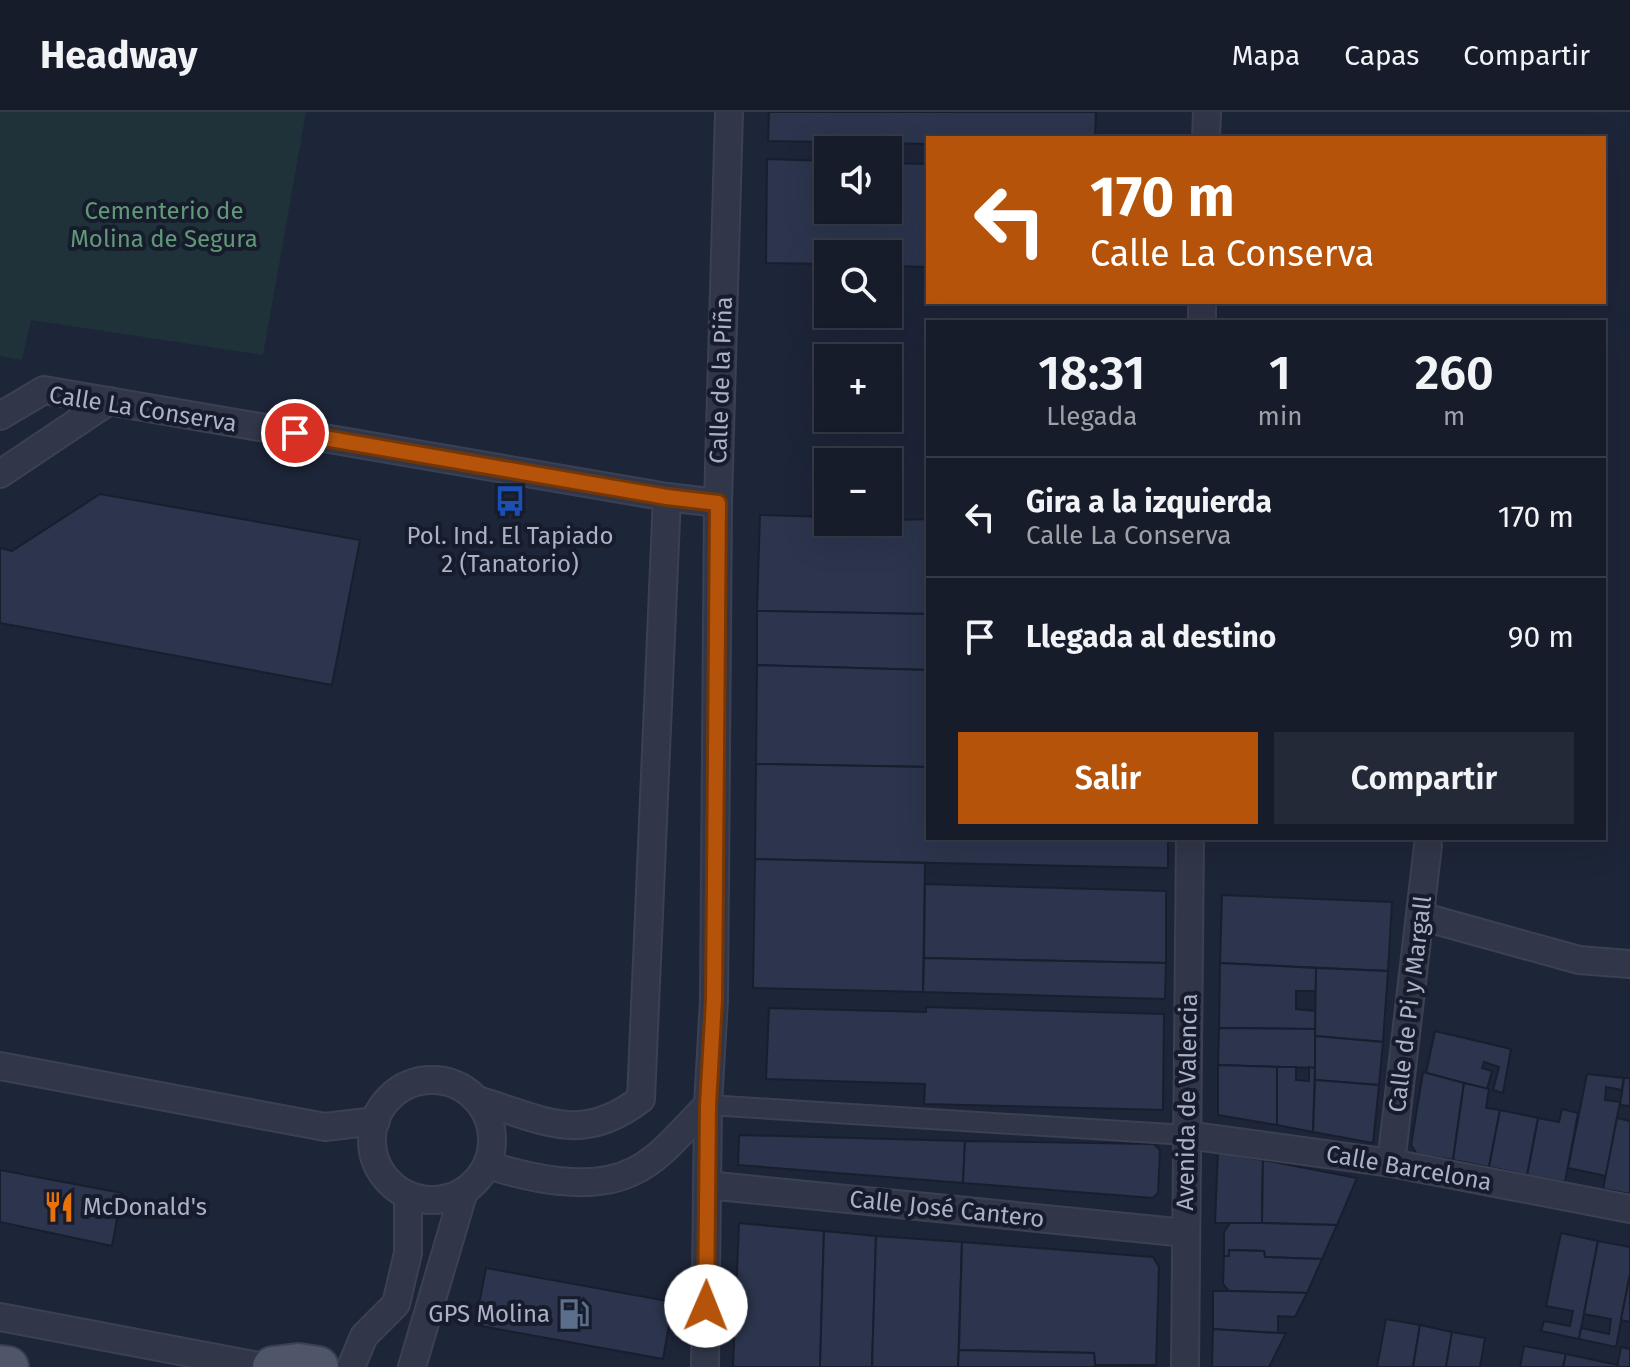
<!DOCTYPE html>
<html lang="es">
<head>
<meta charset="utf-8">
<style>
  body { margin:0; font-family:"Fira Sans",sans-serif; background:#232936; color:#f1f3f6; height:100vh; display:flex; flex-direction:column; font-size:30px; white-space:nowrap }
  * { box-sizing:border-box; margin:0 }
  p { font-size:26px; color:#9ea1a8 }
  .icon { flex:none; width:44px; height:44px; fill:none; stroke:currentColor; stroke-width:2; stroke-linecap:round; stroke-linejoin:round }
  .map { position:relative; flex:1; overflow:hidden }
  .side { position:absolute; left:926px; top:208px; width:680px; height:520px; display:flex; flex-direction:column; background:#161c2a; border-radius:0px; box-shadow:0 8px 32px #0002,0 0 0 2px #353a47 }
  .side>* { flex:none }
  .banner { position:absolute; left:926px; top:24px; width:680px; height:168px; border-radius:0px; box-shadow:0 8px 32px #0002,0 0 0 2px #353a47; background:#b45309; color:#fff; overflow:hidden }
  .tools { position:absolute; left:814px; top:24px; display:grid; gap:16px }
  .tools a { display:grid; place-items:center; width:88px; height:88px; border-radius:0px; background:#161c2a; box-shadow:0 8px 32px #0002,0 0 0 2px #353a47; font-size:40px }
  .pin { position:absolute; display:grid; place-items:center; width:68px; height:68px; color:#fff; margin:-34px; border:4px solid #fff; border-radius:50%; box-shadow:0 2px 8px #0007 }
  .me { position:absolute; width:88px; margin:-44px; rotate:1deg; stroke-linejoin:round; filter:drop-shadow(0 0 6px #0008) }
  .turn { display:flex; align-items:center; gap:28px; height:168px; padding:0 32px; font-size:36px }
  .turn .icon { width:104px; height:104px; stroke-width:2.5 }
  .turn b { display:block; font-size:56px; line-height:68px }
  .eta { display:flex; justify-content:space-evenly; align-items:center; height:136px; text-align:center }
  .eta b { font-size:48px; font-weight:600; line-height:56px }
  .primary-button { display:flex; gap:16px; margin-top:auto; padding:16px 32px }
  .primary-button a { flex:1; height:92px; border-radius:0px; background:#b45309; color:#fff; font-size:32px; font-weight:600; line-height:92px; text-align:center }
  .primary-button a+a { background:#232936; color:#f1f3f6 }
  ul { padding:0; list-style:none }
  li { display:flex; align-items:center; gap:24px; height:120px; padding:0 32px; border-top:2px solid #353a47 }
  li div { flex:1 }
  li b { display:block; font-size:30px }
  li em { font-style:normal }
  header { display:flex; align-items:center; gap:48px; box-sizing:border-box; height:112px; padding:0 40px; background:#161c2a; border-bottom:2px solid #353a47 }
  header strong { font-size:38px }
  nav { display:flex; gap:44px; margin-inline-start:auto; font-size:28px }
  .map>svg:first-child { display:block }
</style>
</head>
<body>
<header>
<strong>Headway</strong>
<nav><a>Mapa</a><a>Capas</a><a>Compartir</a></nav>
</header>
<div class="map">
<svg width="1630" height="1255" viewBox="0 0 1630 1255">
  <rect width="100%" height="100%" fill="#1d2538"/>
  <polygon fill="#1f3239" points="0,0 306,0 263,243 31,208 22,248 0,244"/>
  <g fill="#2c354d" stroke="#191e2f" stroke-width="2">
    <polygon points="769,0 1096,0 1095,26 928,26 928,32 768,29"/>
    <polygon points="767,47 828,49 828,98 888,98 888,51 928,52 928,155 888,154 888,142 828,142 828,152 766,151"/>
    <polygon points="100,382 360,428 332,573 0,511 0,436 12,439"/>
    <polygon points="760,403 828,405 828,410 928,407 928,502 757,499"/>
    <polygon points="757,499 928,502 928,558 757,553"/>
    <polygon points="757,553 928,558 928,655 756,652"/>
    <polygon points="756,652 928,655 928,726 1168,726 1168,756 755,747"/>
    <polygon points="755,747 925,751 923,880 753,876"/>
    <polygon points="925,772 1166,779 1166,851 924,846"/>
    <polygon points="1222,783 1392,790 1388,859 1220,851"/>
    <polygon points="924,846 1166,851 1165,887 923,880"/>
    <polygon points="1220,851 1316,856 1316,879 1296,879 1296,897 1316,899 1315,917 1219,916"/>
    <polygon points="1316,856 1388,859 1383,930 1315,924"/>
    <polygon points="926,895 1164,902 1163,998 924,992 925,972 766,967 769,896 926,900"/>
    <polygon points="1219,916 1315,917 1315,956 1218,953"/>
    <polygon points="1435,919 1511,937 1503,981 1493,978 1499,955 1484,950 1482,956 1492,959 1487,977 1426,961"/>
    <polygon points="1315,924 1383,930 1379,973 1315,968"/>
    <polygon points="1218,953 1277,955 1277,1013 1218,1003"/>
    <polygon points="1277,955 1296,955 1296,968 1309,969 1309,955 1315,956 1313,1020 1277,1013"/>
    <polygon points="1423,960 1464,971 1453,1048 1417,1042 1411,1033"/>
    <polygon points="1587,962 1624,966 1622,978 1606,975 1605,988 1620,990 1606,1064 1568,1056"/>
    <polygon points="1624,966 1630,966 1630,994 1620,993"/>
    <polygon points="1315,968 1379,973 1373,1031 1313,1020"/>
    <polygon points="1464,971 1489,977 1486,996 1500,998 1489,1055 1453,1048"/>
    <polygon points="1562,997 1578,1001 1565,1070 1527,1063 1538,1006 1559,1010"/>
    <polygon points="1500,998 1538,1006 1527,1063 1489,1055"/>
    <polygon points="1617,1006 1630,1009 1630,1082 1603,1077"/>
    <polygon points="739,1023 965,1029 963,1071 738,1053"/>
    <polygon points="965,1029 1154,1032 1160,1038 1158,1081 1153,1086 963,1071"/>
    <polygon points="1218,1040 1263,1048 1262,1111 1215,1111"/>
    <polygon points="1263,1048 1357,1066 1337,1113 1262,1111"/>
    <polygon points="0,1058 122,1081 112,1134 0,1110"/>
    <polygon points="739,1111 824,1119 820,1255 733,1255"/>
    <polygon points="1230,1111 1262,1111 1337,1113 1322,1147 1265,1145 1264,1139 1229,1138 1229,1144 1224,1144 1224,1120"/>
    <polygon points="824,1119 876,1124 872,1255 820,1255"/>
    <polygon points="1561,1121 1598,1129 1579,1227 1541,1219 1544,1209 1570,1214 1573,1199 1546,1194"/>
    <polygon points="876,1124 962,1130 958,1255 872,1255"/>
    <polygon points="1598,1129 1630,1135 1630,1162 1616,1235 1579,1227 1581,1216 1609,1222 1611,1207 1584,1202"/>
    <polygon points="962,1130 1153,1145 1159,1155 1156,1253 1095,1253 1094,1241 959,1238"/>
    <polygon points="1229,1138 1264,1139 1265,1145 1322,1147 1307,1181 1229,1179 1223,1172 1224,1144 1229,1144"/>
    <polygon points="486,1156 673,1190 663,1247 475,1213"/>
    <polygon points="1630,1162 1630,1210 1621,1208"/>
    <polygon points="1213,1179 1229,1179 1307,1181 1295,1205 1278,1204 1278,1221 1213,1217"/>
    <polygon points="1386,1207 1420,1213 1413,1255 1377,1255"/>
    <polygon points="1420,1213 1452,1220 1446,1255 1413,1255"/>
    <polygon points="1213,1217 1278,1221 1286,1221 1269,1255 1212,1255"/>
    <polygon points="1452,1220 1485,1226 1480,1255 1446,1255"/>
    <polygon points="1524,1234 1566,1242 1563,1255 1520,1255"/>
    <polygon points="1621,1235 1630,1237 1630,1255 1617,1255"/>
    <polygon points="959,1238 1094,1241 1095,1253 1156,1255 958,1255"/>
    <polygon points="1566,1242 1618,1253 1617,1255 1563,1255"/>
  </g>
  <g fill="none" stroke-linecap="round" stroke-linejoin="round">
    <defs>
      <polyline id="pedestrian" points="708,993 1187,1023"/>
      <g id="minor">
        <polyline points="1206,26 1207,0"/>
        <polyline points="1202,210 1202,190"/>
        <polyline points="0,304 44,278 667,385 718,391"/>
        <polyline points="0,362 109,289"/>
        <polyline points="1420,804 1579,848 1630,852"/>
        <polyline points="0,954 325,1015 376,1009"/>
        <circle cx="432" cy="1028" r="60"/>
        <path d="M477 988C543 1007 580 1034 641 987L667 385"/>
        <polyline points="1187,1023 1391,1051 1630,1097"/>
        <polyline points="1391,1051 1428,733"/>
        <path d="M487 1053C530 1066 591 1081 634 1059 662 1046 686 1014 708 993"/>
        <polyline points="707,1073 1186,1121"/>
        <polyline points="0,1205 264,1255"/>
        <polyline points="351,1255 364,1224 396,1192 408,1141 408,1083"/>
        <polyline points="412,1255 464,1079"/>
        <polyline points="705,1255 708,993 714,888 718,391 729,0"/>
        <polyline points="1185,1255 1190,726"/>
      </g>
      <g id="primary">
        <polyline points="0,1254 8,1255"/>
        <polyline points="273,1255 298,1252 318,1255"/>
      </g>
    </defs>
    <use href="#pedestrian" stroke="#3b4052" stroke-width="22"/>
    <use href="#minor" stroke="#3b4052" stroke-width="30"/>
    <use href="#primary" stroke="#3b4052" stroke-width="44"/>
    <use href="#pedestrian" stroke="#313749" stroke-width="18"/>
    <use href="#minor" stroke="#313749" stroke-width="26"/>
    <use href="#primary" stroke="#4f5669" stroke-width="40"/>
  </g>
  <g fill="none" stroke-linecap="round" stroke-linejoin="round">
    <defs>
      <polyline id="route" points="295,321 667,385 718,391 714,888 708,993 706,1194"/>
    </defs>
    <use href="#route" stroke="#753606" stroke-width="20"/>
    <use href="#route" stroke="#b45309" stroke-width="14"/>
  </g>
  <defs>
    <symbol id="bus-bare" viewBox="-9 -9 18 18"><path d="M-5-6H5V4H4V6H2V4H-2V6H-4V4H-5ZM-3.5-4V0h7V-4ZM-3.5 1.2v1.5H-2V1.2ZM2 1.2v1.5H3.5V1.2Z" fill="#1a4fb4" stroke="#171c2d" stroke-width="2.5" paint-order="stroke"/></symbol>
    <symbol id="restaurant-bare" viewBox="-9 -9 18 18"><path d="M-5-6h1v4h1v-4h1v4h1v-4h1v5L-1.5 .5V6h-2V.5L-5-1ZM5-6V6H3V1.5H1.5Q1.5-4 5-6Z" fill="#e8710a" stroke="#171c2d" stroke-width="2.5" paint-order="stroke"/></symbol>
    <symbol id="fuel-bare" viewBox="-9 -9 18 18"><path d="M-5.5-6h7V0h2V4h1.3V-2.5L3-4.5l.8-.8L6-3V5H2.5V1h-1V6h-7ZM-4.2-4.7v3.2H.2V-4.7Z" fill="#5c6f8a" stroke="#171c2d" stroke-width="2.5" paint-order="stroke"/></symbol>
  </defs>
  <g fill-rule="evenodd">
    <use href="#bus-bare" x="488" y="367" width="44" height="44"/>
    <use href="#restaurant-bare" x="37" y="1073" width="44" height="44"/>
    <use href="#fuel-bare" x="552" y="1180" width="44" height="44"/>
  </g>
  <g text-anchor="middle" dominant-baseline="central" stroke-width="8" stroke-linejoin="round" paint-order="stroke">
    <g font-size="24" fill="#619876" stroke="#171c2d">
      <text x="164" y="99">Cementerio de<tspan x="164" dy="28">Molina de Segura</tspan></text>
    </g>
    <g font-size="24" fill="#abb1c6" stroke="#171c2d">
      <text transform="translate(721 268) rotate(-88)">Calle de la Piña</text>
      <text transform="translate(143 297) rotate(9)">Calle La Conserva</text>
      <text transform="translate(1410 892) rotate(-83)">Calle de Pi y Margall</text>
      <text transform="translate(1187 990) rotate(-89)">Avenida de Valencia</text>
      <text transform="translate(1409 1056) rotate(10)">Calle Barcelona</text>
      <text transform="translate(947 1097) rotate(6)">Calle José Cantero</text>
    </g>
    <g font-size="24" fill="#abb1c6" stroke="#171c2d">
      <text x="510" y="424">Pol. Ind. El Tapiado<tspan x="510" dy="28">2 (Tanatorio)</tspan></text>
      <text x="83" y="1095" text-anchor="start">McDonald's</text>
      <text x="550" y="1202" text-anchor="end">GPS Molina</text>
    </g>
  </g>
</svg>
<div class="tools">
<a><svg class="icon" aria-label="sound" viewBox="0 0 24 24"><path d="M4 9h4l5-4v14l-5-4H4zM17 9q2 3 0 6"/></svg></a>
<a><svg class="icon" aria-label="search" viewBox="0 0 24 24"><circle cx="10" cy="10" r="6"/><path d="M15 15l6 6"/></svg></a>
<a>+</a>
<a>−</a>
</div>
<div class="pin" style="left:295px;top:321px;background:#d93025"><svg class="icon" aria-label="arrive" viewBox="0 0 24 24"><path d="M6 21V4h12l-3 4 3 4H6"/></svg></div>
<svg class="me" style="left:706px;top:1194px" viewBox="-20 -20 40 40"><circle r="19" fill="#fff"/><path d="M0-13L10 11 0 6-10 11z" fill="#b45309"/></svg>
<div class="banner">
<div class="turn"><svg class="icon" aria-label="left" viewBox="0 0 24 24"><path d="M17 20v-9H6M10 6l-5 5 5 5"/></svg><div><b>170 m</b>Calle La Conserva</div></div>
</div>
<section class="side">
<div class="eta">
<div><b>18:31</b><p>Llegada</p></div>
<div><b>1</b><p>min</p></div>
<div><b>260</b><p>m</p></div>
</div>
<ul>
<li><svg class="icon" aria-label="left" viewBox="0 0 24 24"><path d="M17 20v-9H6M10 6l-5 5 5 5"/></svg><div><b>Gira a la izquierda</b><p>Calle La Conserva</p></div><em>170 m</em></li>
<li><svg class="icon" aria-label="arrive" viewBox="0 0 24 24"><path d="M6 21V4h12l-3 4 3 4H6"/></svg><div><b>Llegada al destino</b></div><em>90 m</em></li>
</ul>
<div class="primary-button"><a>Salir</a><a>Compartir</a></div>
</section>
</div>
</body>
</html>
